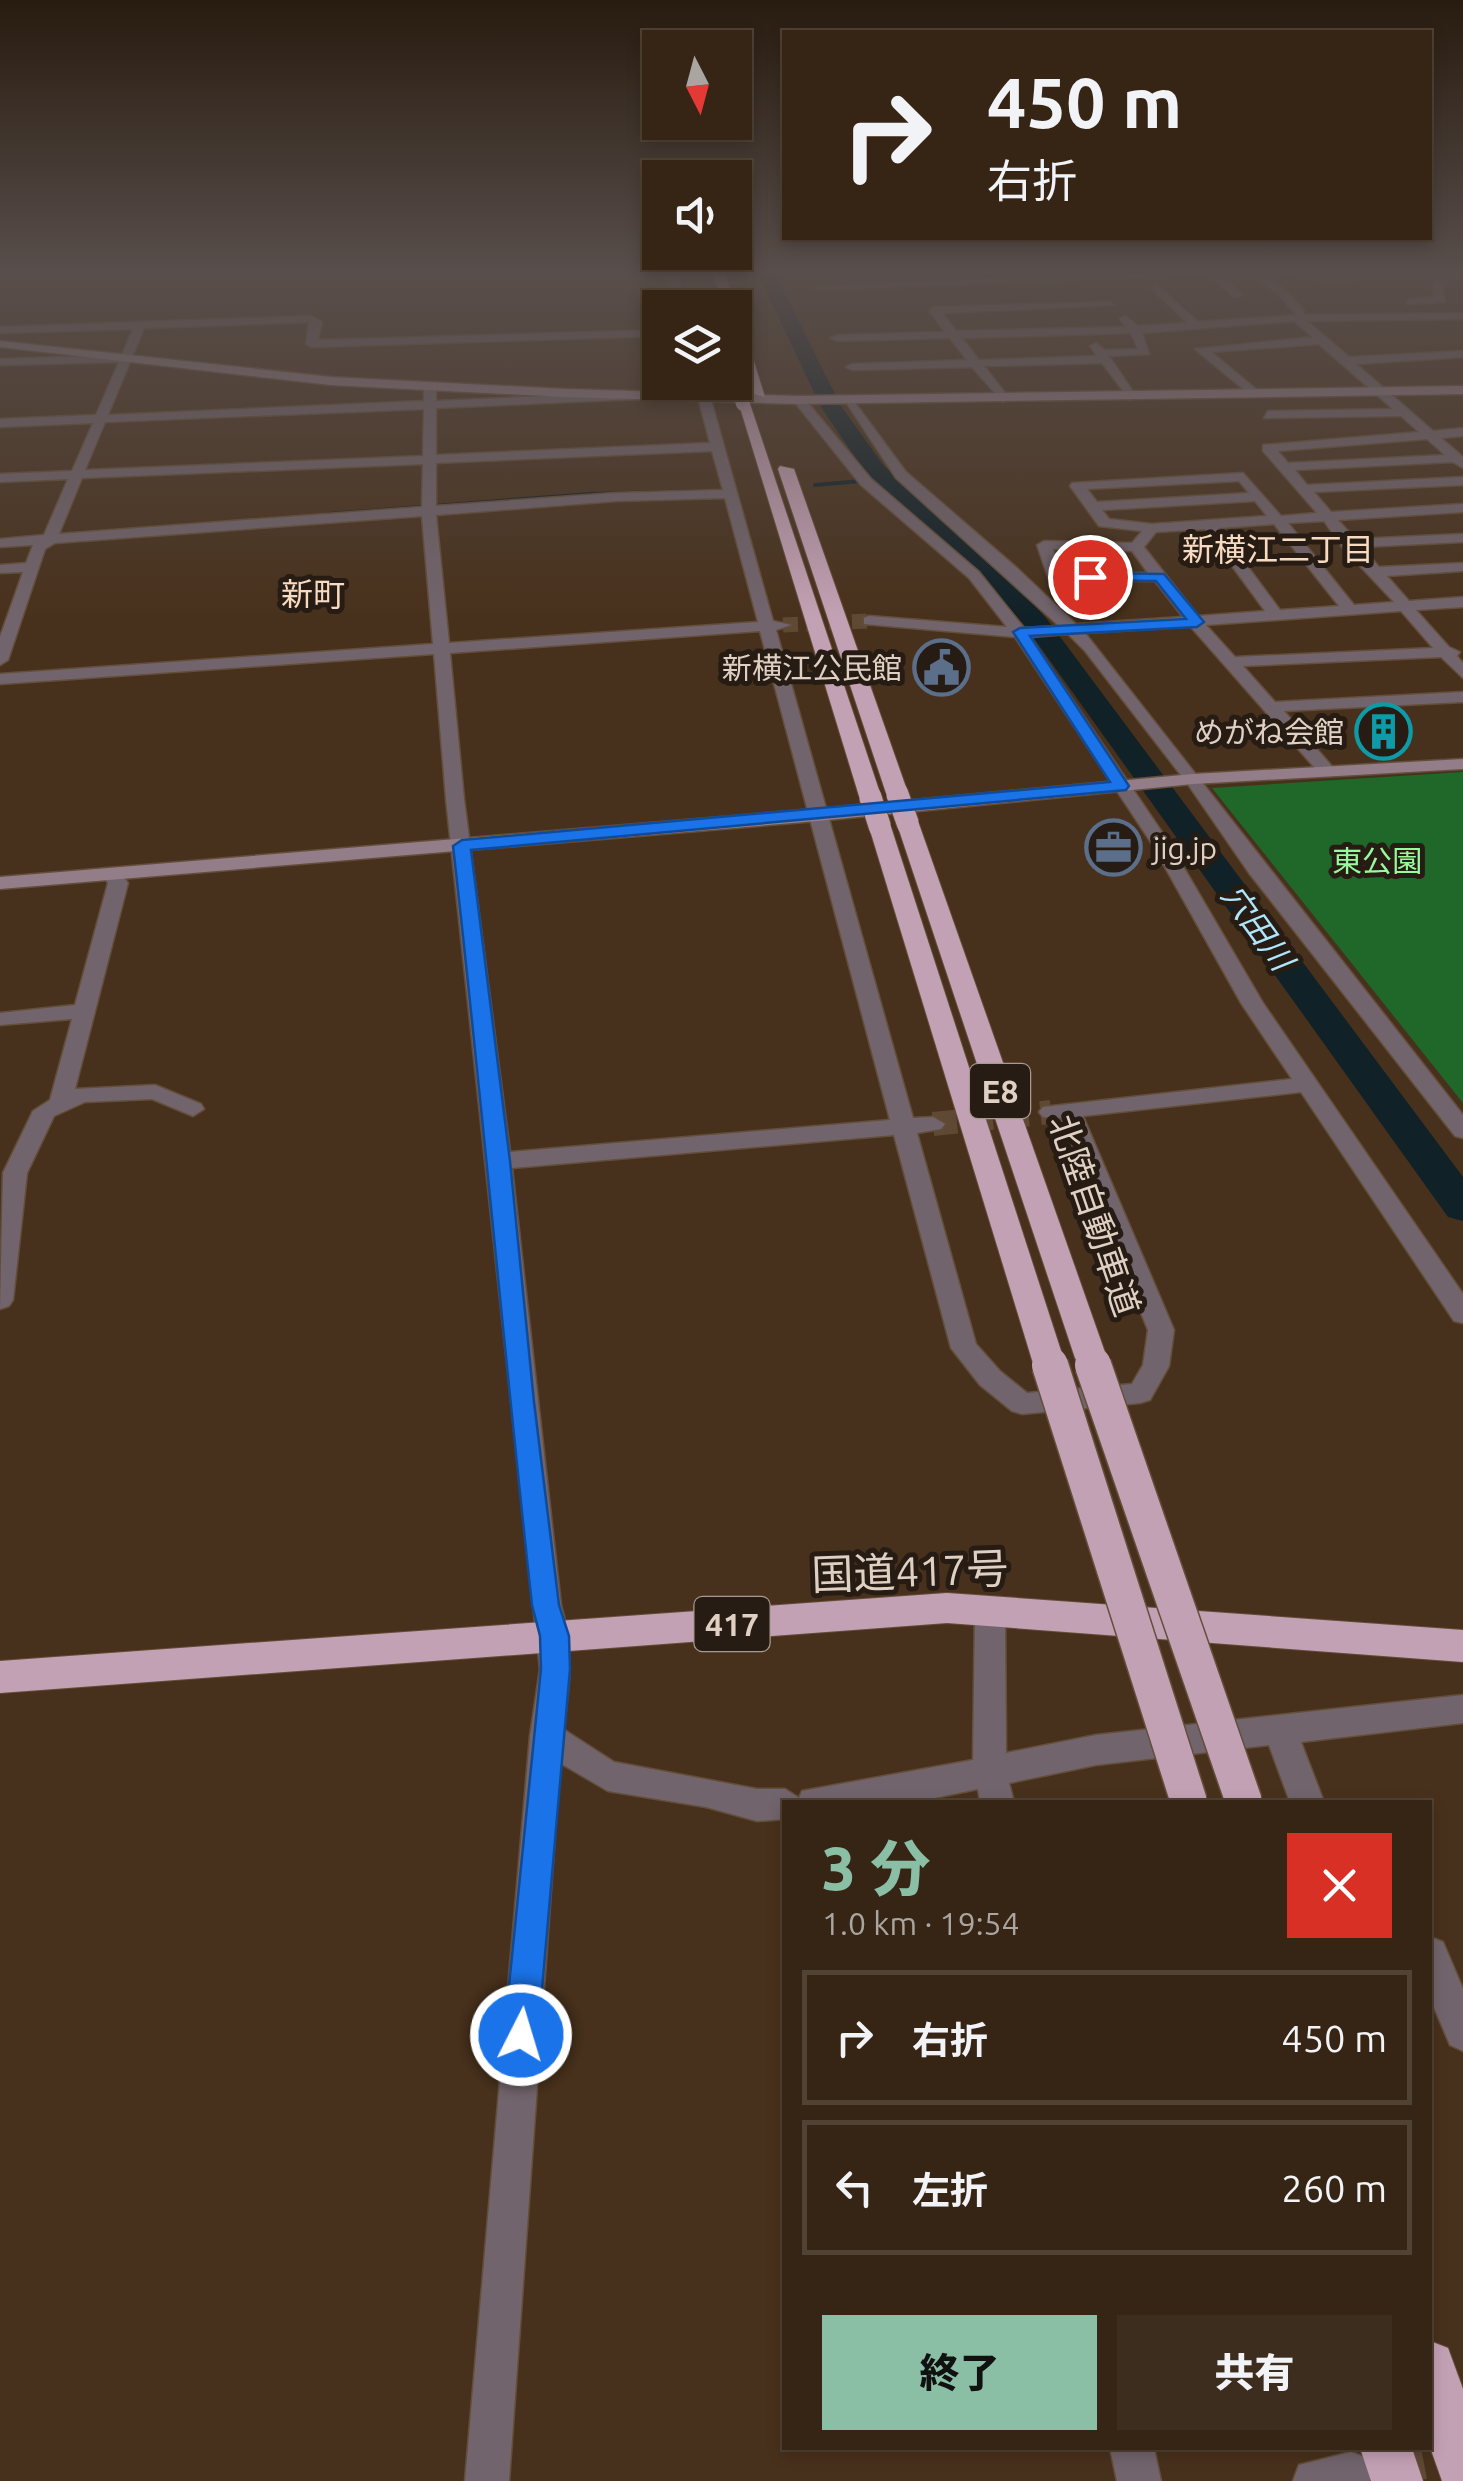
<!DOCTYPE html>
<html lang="ja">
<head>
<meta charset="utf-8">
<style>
  body { margin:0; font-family:Ubuntu,"Noto Sans JP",sans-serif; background:#3d2d1e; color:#f1f3f6; height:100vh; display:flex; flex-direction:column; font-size:38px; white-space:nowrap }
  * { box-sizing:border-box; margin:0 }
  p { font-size:32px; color:#aaa5a0 }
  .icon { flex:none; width:55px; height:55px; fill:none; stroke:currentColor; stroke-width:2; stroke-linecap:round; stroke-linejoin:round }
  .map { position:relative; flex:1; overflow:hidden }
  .panel { position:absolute; left:782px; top:1800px; width:650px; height:650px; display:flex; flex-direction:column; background:#362515; border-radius:0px; box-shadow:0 5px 15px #0003,0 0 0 2px #504234 }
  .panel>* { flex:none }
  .hud { position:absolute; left:782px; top:30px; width:650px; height:210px; border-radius:0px; box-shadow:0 5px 15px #0003,0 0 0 2px #504234; background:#362515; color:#f1f3f6; overflow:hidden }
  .needle { width:65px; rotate:174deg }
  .fabs { position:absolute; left:642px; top:30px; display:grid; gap:20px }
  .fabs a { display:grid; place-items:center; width:110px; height:110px; border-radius:0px; background:#362515; box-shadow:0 5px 15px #0003,0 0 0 2px #504234; font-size:50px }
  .pin { position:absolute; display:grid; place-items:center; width:85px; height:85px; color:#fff; margin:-42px; border:5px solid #fff; border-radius:50%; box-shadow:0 2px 10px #0007 }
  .me { position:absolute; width:110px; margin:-55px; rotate:5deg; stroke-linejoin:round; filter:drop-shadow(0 0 8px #0008) }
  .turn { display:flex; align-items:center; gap:35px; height:210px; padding:0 40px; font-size:45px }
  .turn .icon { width:130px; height:130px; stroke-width:2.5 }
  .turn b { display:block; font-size:70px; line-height:85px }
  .round { display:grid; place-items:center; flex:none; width:105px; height:105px; border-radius:0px; background:#3d2d1e }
  .headline { display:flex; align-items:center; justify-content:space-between; height:170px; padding:0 40px }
  h1 { font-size:60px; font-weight:800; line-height:75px; color:#8abfa5 }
  .action { display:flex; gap:20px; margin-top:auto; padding:20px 40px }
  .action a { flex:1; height:115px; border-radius:0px; background:#8abfa5; color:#111; font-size:40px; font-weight:800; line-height:115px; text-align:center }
  .action a+a { background:#3d2d1e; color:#f1f3f6 }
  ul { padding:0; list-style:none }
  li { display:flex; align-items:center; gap:30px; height:135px; margin:0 20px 15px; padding:0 20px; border:5px solid #504234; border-radius:0px }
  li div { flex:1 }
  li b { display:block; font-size:38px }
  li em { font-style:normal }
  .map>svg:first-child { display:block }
</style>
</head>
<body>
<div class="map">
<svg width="1463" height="2481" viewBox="0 0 1463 2481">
  <rect width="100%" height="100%" fill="#48311c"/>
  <polygon fill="#1f682a" points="1463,772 1463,1103 1212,788"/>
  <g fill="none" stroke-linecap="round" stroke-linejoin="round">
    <g stroke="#102127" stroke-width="4">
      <polyline points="815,485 885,479"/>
      <polyline points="329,514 591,494 704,491"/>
    </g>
    <polygon fill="#102127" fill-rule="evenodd" points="756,270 773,270 841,406 884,466 1001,567 1046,618 1463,1177 1463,1221 1448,1217 1028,630 983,577 868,476 821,407"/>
    <polyline stroke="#5f4935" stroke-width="15" stroke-dasharray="15 8" stroke-linecap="butt" points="783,625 869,621"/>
    <polyline stroke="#5f4935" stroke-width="24" stroke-dasharray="24 12" stroke-linecap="butt" points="933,1124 1051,1112"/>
    <polyline stroke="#5f4935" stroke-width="39" stroke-dasharray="39 20" stroke-linecap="butt" points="1385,2467 1463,2452"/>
    <defs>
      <g id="street">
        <polygon points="666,270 676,270 686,308 676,308"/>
        <polygon points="1143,270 1230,270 1220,273 1243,295 1234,297 1208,274 820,290 815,287"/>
        <path d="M1245 270C1270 270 1288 293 1304 310L1303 315 1463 313V319L1307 321 1349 357 1463 351V357L1356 364 1433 431 1463 428V436L1441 438 1463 457V468L1453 462 1295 470 1307 485 1463 477V485L1314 492 1331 512 1463 504V512L1338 520 1355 539 1463 534V542L1362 547 1379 567 1463 563V571L1387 576 1409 601 1463 597V607L1416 610 1449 647 1460 652 1457 656 1463 663V678L1441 657 1243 666 1275 702 1463 692V702L1284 711 1336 771 1327 776 1321 775 1190 626 1085 633 1463 1115V1138L1455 1136 1249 873 1187 783 1085 651 1068 634 1030 637 1170 844 1263 1003 1463 1294V1323L1454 1321 1301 1092 1083 1116 1174 1330 1169 1366 1150 1400 1140 1403 1022 1414 1012 1411 980 1385 951 1348 894 1135 512 1168 561 1605C574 1649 570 1685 563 1729L614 1762 757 1789H785L799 1798 802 1791 973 1760 975 1611 979 1602 990 1598 1001 1602 1005 1611 1006 1753 1096 1735 1463 1695V1723L1301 1742 1324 1802H1290L1269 1745 1096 1765 1009 1783 1014 1802H980L978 1789 915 1802H785V1819L757 1821 706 1807 608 1791 560 1763 509 2481H465L530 1736 540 1669 446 799 434 654 0 684V674L433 644 422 516 55 543 45 549 8 660 0 665V637L23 572 0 573V565L26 563 33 545 0 547V539L44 535 68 479 0 482V474L72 471 93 423 0 427V419L96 415 119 362 0 365V359L122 355 133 329 0 333V327L311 316 322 322 318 340 660 330V336L312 347 306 344 309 322 144 328 108 415 424 401V387L430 383 436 387V401L634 392 638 399 436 408V455L710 443 694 382H706L773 621 791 625 776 630 913 1118 933 1117 945 1124 941 1129 917 1133 976 1344 1000 1371 1027 1393 1132 1384 1143 1365 1148 1330 1061 1118 1043 1117 1039 1112 1043 1107 1292 1079 1241 1003 1152 844 1015 637 864 624V618L869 616 1007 627 969 578 861 485 793 400 803 397 871 479 979 572 1024 628 1059 626 896 478 842 396H850L906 472 1017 568 1076 624 1183 617 1155 581 1049 580 1037 545 1044 541 1132 543 1142 531 1099 526 1070 486 1072 483 1243 473 1281 516 1317 513 1263 451V445L1419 432 1401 416 1264 418 1268 411 1393 409 1319 344 1211 352 1257 390 1253 397 1195 349 1313 337 1294 321 1142 333 1149 354 1109 356 1136 396 1130 400 1102 363 984 366 1009 398 1003 402 972 367 852 370 846 367 852 364 967 360 950 338 837 341 831 338 837 335 945 332 929 310 934 307 1109 302 1114 305 942 313 956 331 1126 327 1120 319 1125 316 1138 326 1187 323 1152 289 1156 284 1198 322 1297 315 1277 293ZM1131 333 1138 349 1104 350 1096 343 1090 346 1097 356 979 360 962 338ZM424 409 423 456 85 470 105 422ZM1427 439 1445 455 1288 463 1278 451ZM712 451 723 490 616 493 436 506V463ZM423 464 422 507 59 534 82 478ZM1239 481 1249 493 1097 502 1087 489ZM725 498 758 622 449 643 436 515 616 501ZM1255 501 1267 516 1152 524 1109 519 1102 510ZM1324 521 1342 547 1394 602 1354 605 1288 523ZM1274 524 1339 606 1280 610 1219 528ZM1205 529 1265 611 1198 616 1144 547 1156 532ZM1053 549 1132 551 1148 573H1060ZM1401 611 1433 648 1235 657 1206 625ZM760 631 890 1120 510 1152 464 799 450 653Z"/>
        <path d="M1280 270 1327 275 1383 270C1366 287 1300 283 1280 270Z"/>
        <polygon points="1439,273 1448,275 1442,289 1445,302 1406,304 1410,299 1435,297 1432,289"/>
        <polygon points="112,868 119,870 128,883 75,1089 155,1085 201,1104 204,1109 193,1116 152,1099 85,1102 54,1116 27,1173 13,1300 9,1306 0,1309 3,1173 33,1111 50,1100 72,1019 0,1025 0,1013 75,1005 108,883 102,874"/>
        <polygon points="1430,1937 1443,1942 1463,1989 1463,2051 1450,2045 1430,1998"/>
        <polygon points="1110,2448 1154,2448 1161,2481 1117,2481"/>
        <polygon points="1351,2452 1367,2458 1373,2474 1370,2481 1293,2481 1299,2465"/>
      </g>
      <g id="secondary">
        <polygon points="0,341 331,377 566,389 799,396 1463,386 1463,394 799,404 566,397 331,385 0,347"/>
        <polygon points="1463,759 1463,769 1193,784 817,821 0,889 0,877 817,809 1193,774"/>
      </g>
      <g id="highway">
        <polygon points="712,270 724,270 737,308 736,311 724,308"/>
        <polygon points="735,316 741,320 765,397 753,394 735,340"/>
        <polygon points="738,401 750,404 881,796 878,801 870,803 859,796"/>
        <polygon points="780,466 794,469 908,793 905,798 897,800 886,793 778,469"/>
        <polygon points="908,817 919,824 1107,1358 1102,1366 1091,1370 1080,1366 1075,1358 897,824"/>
        <polygon points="880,820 891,827 1064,1360 1059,1368 1048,1372 1037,1368 1032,1360 869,827"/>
        <polygon points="947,1593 1463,1630 1463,1662 947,1623 0,1693 0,1661"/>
        <polygon points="1430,2341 1448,2348 1463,2389 1463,2481 1442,2481 1430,2447"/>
        <polygon points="1360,2448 1412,2448 1423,2481 1371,2481"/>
      </g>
    </defs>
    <use href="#street" stroke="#634e3a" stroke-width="3"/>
    <use href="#secondary" stroke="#634e3a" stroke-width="3"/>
    <use href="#highway" stroke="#634e3a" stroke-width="2"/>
    <use href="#street" fill="#72646c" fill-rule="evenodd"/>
    <use href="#secondary" fill="#937d89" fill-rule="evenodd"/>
    <use href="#highway" fill="#c3a1b4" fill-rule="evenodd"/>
    <defs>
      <polyline id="highway-bridge-far3" points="740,393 743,404"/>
      <g id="highway-bridge-far2">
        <polyline points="897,793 908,824"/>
        <polyline points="870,796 880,827"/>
      </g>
      <g id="highway-bridge-far1">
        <polyline points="1091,1358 1094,1367"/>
        <polyline points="1048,1360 1050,1367"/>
      </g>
      <g id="highway-bridge">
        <polyline points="1050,1365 1189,1802"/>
        <polyline points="1093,1365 1244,1802"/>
      </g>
    </defs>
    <use href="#highway-bridge-far3" stroke="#634e3a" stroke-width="15" stroke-linecap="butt"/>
    <use href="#highway-bridge-far2" stroke="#634e3a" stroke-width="24" stroke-linecap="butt"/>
    <use href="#highway-bridge-far1" stroke="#634e3a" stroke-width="31" stroke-linecap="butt"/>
    <use href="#highway-bridge" stroke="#634e3a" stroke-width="39" stroke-linecap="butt"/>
    <use href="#highway-bridge-far3" stroke="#c3a1b4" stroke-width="14"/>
    <use href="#highway-bridge-far2" stroke="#c3a1b4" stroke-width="22"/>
    <use href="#highway-bridge-far1" stroke="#c3a1b4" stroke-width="29"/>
    <use href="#highway-bridge" stroke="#c3a1b4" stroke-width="36"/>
  </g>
  <linearGradient id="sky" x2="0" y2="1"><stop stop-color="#281b0f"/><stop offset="0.44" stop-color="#584e4b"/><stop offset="1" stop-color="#584e4b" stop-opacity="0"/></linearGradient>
  <rect width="1463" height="618" fill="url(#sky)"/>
  <path fill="#1a73e8" stroke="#114b97" stroke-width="2.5" d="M1090 573 1164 574 1204 622 1197 627 1030 636 1129 786 1126 790 471 850 510 1161 534 1402 559 1605 569 1636 570 1669 538 2035 533 2047 521 2052 509 2047 504 2035 541 1669 540 1636 532 1605C504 1352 482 1099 453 846L462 840 1110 782 1013 632 1020 628 1186 619 1156 581 1085 580 1083 577Z"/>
  <defs>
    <symbol id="civic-ring" viewBox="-11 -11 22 22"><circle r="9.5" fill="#261c13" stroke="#5c6f8a" stroke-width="1.5"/><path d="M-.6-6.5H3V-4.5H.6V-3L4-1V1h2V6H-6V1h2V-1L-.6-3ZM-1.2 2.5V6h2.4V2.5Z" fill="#5c6f8a"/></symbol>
    <symbol id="building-ring" viewBox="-11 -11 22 22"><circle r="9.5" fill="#261c13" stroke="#0f9aa8" stroke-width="1.5"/><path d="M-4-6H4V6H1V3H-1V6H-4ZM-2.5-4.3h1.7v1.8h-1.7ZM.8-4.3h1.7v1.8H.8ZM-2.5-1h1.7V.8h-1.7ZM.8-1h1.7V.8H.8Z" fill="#0f9aa8"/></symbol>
    <symbol id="office-ring" viewBox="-11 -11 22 22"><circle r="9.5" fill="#261c13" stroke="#5c6f8a" stroke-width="1.5"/><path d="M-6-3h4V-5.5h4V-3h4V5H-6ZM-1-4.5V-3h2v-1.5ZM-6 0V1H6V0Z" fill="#5c6f8a"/></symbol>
  </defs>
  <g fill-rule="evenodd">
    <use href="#civic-ring" x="910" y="636" width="63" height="63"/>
    <use href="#building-ring" x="1352" y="700" width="63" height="63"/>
    <use href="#office-ring" x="1082" y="816" width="63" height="63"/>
  </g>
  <g text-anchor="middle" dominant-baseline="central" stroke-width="10" stroke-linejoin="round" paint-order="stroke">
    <g font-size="30" fill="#dfd0c3" stroke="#261c13" text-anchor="end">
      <text x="902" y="668">新横江公民館</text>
      <text x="1344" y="732">めがね会館</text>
      <text x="1153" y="848" text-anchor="start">jig.jp</text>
    </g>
    <g font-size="30" fill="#97fb9e" stroke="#261c13">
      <text x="1377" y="861">東公園</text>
    </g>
    <g font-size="32" fill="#f8dac1" stroke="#261c13">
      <text x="1278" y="549">新横江二丁目</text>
    </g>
    <g font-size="32" fill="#f8dac1" stroke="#261c13">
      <text x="313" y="594">新町</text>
    </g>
    <g font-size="32" font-style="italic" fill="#afe6fb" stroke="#261c13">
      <text transform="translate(1258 927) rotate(54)">穴田川</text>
    </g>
    <g fill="#261c13" stroke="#a89a8e" stroke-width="2.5">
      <rect x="970" y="1064" width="60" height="54" rx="8"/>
      <rect x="694.5" y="1597" width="75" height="54" rx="8"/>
    </g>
    <g font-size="32" font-weight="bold" fill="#dfd0c3">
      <text x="1000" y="1091">E8</text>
      <text x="732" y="1624">417</text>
    </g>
    <g font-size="35" fill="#dfd0c3" stroke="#261c13">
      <text transform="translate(1095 1215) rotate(71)">北陸自動車道</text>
    </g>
    <g font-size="42" fill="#dfd0c3" stroke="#261c13">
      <text transform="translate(910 1571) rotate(-2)">国道417号</text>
    </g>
  </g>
</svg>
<div class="fabs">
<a><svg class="needle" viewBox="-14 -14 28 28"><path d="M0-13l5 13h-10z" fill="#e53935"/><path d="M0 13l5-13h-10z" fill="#aaa5a0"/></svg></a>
<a><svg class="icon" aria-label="sound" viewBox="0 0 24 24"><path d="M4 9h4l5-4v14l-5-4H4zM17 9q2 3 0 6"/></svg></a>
<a><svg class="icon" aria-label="layers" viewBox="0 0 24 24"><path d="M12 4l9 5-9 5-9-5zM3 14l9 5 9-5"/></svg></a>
</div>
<div class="pin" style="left:1090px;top:577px;background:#d93025"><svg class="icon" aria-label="arrive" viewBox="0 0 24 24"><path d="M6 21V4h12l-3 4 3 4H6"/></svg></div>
<svg class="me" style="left:521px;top:2035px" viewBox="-20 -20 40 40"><circle r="17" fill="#1a73e8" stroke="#fff" stroke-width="3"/><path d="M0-11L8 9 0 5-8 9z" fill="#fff"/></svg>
<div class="hud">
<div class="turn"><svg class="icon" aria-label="right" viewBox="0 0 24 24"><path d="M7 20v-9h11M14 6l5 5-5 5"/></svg><div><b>450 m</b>右折</div></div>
</div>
<section class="panel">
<div class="headline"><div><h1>3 分</h1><p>1.0 km · 19:54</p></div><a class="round" style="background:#d93025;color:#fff"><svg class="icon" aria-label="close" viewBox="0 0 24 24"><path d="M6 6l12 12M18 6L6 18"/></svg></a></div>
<ul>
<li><svg class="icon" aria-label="right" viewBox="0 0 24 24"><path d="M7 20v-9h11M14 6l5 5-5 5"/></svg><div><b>右折</b></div><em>450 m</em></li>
<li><svg class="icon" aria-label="left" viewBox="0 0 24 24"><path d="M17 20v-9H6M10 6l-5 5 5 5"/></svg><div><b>左折</b></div><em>260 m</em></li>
</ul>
<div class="action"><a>終了</a><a>共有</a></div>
</section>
</div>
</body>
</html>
